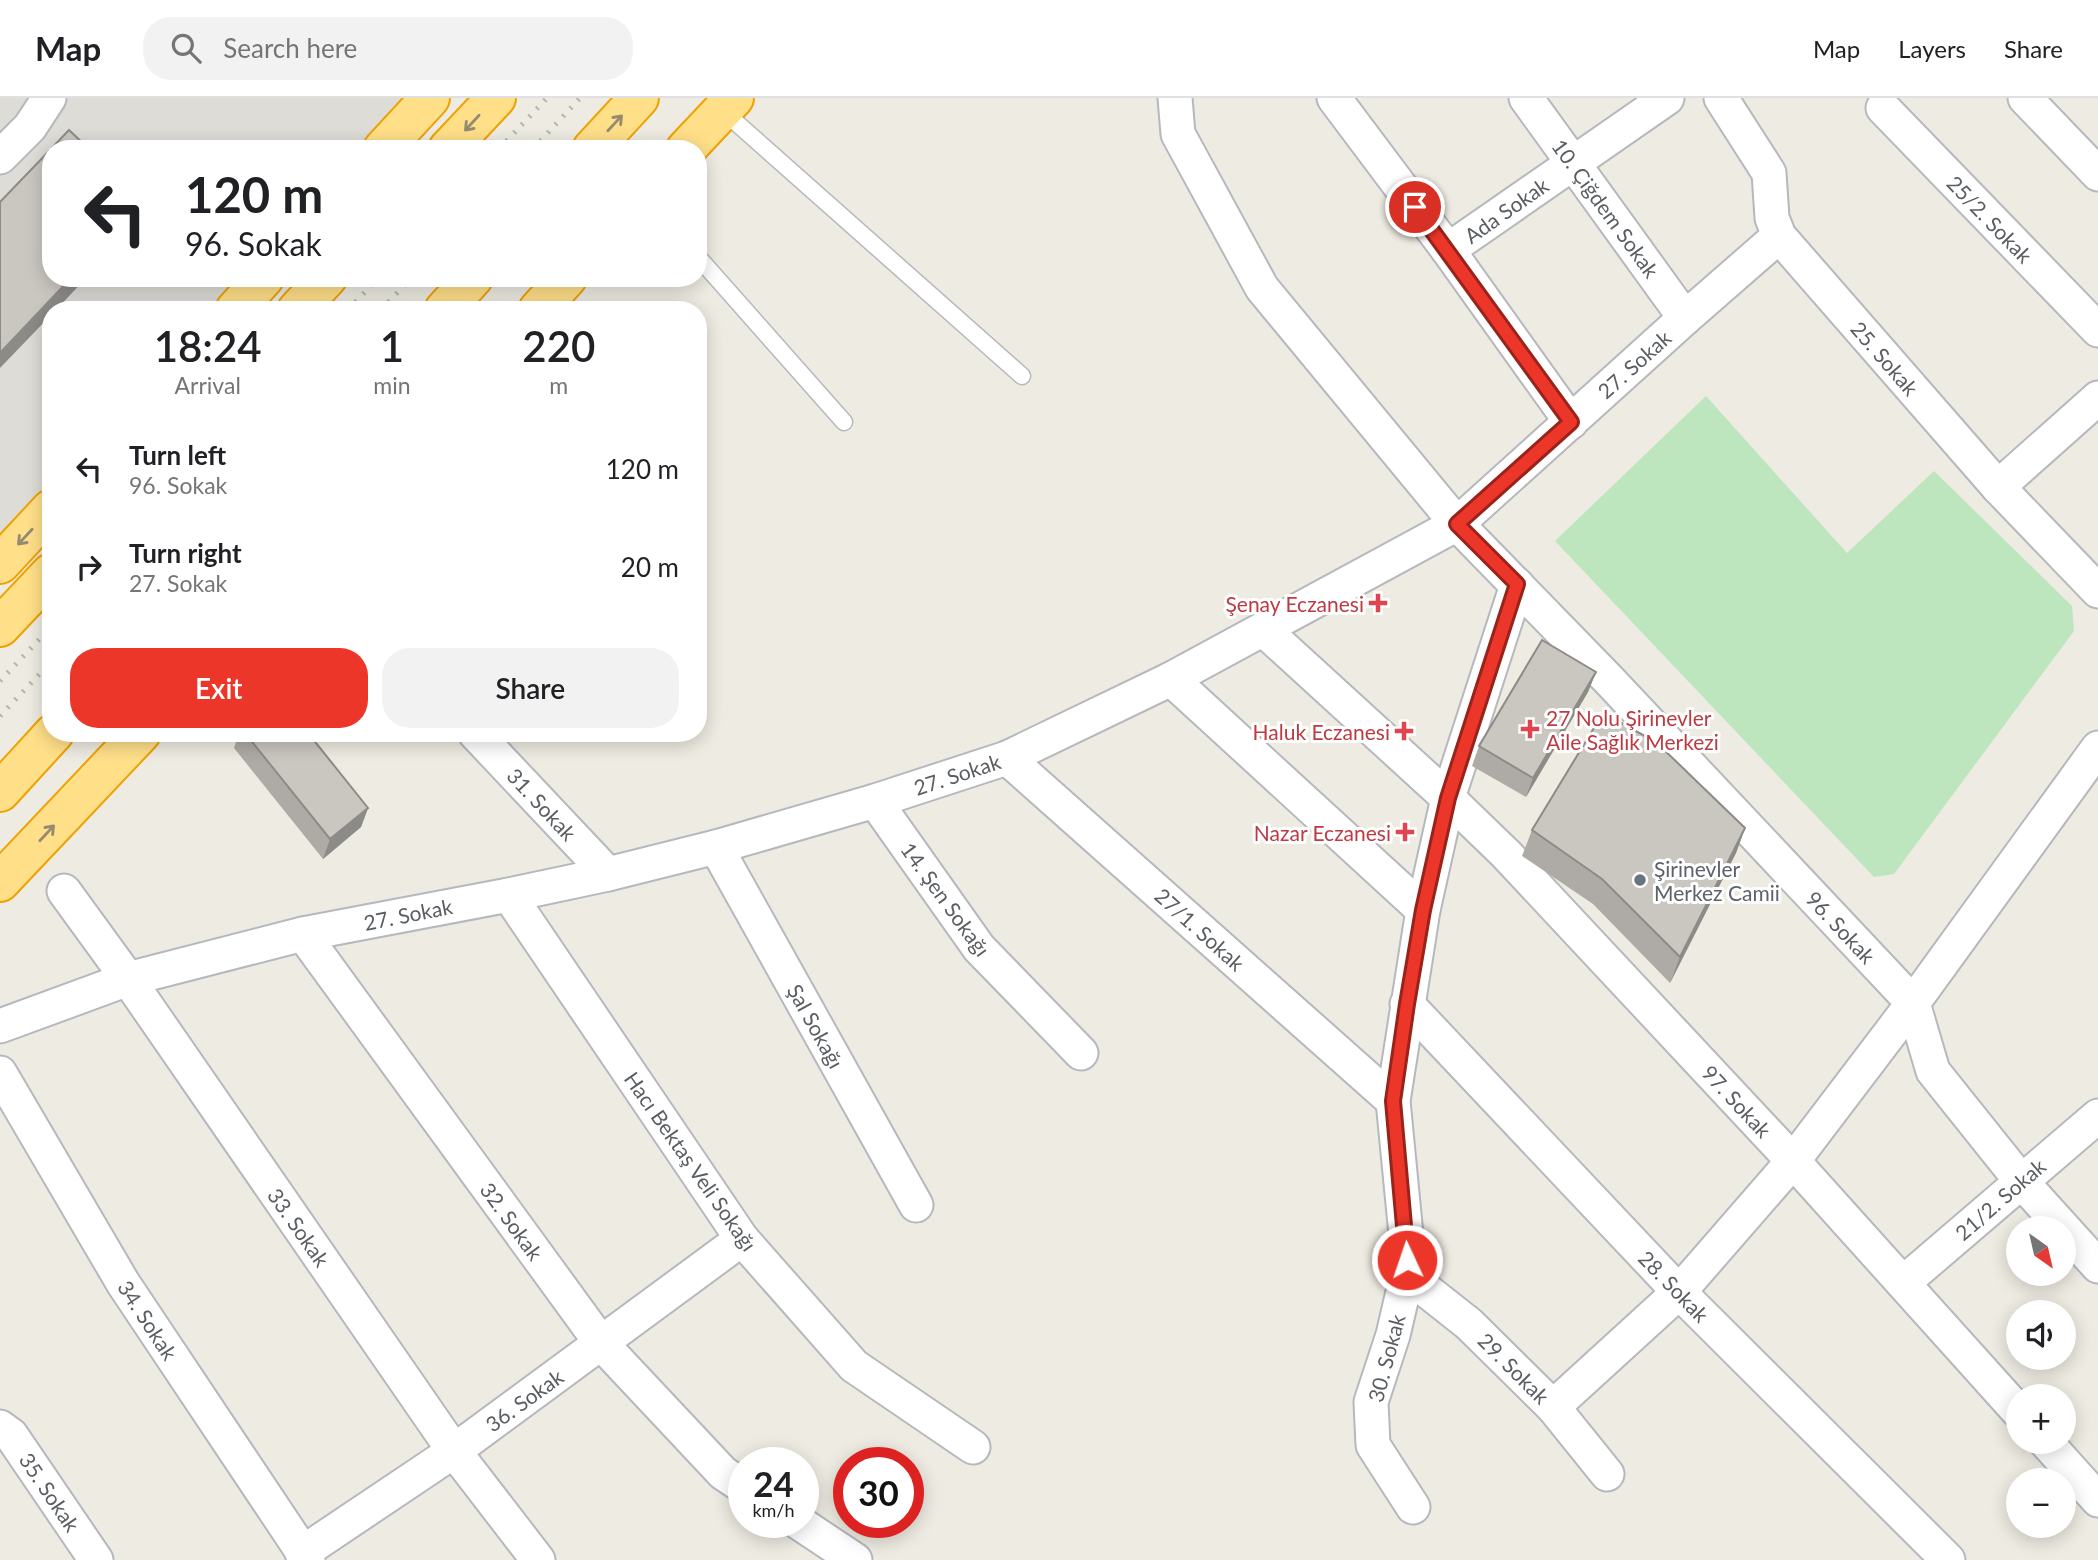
<!DOCTYPE html>
<html lang="en">
<head>
<meta charset="utf-8">
<style>
  body { margin:0; font-family:Lato,sans-serif; background:#f2f2f2; color:#202124; height:100vh; display:flex; flex-direction:column; font-size:26px; white-space:nowrap }
  * { box-sizing:border-box; margin:0 }
  p { font-size:23px; color:#757577 }
  .icon { flex:none; width:38px; height:38px; fill:none; stroke:currentColor; stroke-width:2; stroke-linecap:round; stroke-linejoin:round }
  .map { position:relative; flex:1; overflow:hidden }
  .panel { position:absolute; left:42px; top:203px; width:665px; height:441px; display:flex; flex-direction:column; background:#fff; border-radius:28px; box-shadow:0 4px 18px #0003 }
  .panel>* { flex:none }
  .hud { position:absolute; left:42px; top:42px; width:665px; height:147px; border-radius:28px; box-shadow:0 4px 18px #0003; background:#fff; color:#202124; overflow:hidden }
  .needle { width:46px; rotate:146deg }
  .tools { position:absolute; left:2006px; top:1118px; display:grid; gap:14px }
  .tools a { display:grid; place-items:center; width:70px; height:70px; border-radius:50%; background:#fff; box-shadow:0 4px 18px #0003; font-size:35px }
  .speed { position:absolute; left:728px; top:1349px; display:flex; gap:14px; font-size:35px; font-weight:700; text-align:center }
  .speed>* { display:grid; place-content:center; width:91px; height:91px; border-radius:50%; background:#fff; box-shadow:0 4px 18px #0003; line-height:1 }
  .speed small { font-size:18px; font-weight:400 }
  .speed .limit { border:10px solid #d22; background:#fff; color:#111 }
  .pin { position:absolute; display:grid; place-items:center; width:60px; height:60px; color:#fff; margin:-30px; border:4px solid #fff; border-radius:50%; box-shadow:0 2px 7px #0007 }
  .me { position:absolute; width:77px; margin:-38px; rotate:357deg; stroke-linejoin:round; filter:drop-shadow(0 0 5px #0008) }
  .turn { display:flex; align-items:center; gap:24px; height:147px; padding:0 28px; font-size:32px }
  .turn .icon { width:91px; height:91px; stroke-width:2.5 }
  .turn b { display:block; font-size:49px; line-height:60px }
  .eta { display:flex; justify-content:space-evenly; align-items:center; height:119px; text-align:center }
  .eta b { font-size:42px; font-weight:600; line-height:49px }
  .button { display:flex; gap:14px; margin-top:auto; padding:14px 28px }
  .button a { flex:1; height:80px; border-radius:28px; background:#ec3629; color:#fff; font-size:28px; font-weight:600; line-height:80px; text-align:center }
  .button a+a { background:#f2f2f2; color:#202124 }
  ul { padding:0; list-style:none }
  li { display:flex; align-items:center; gap:21px; height:98px; padding:0 28px }
  li div { flex:1 }
  li b { display:block; font-size:26px }
  li em { font-style:normal }
  header { display:flex; align-items:center; gap:42px; box-sizing:border-box; height:98px; padding:0 35px; background:#fff; border-bottom:2px solid #e0e0e0 }
  header strong { font-size:33px }
  nav { display:flex; gap:38px; margin-inline-start:auto; font-size:24px }
  .search { width:490px; height:63px; background:#f2f2f2; display:flex; align-items:center; gap:18px; box-sizing:border-box; padding:0 24px; border-radius:28px; color:#757577; font-size:26px }
  .map>svg:first-child { display:block }
</style>
</head>
<body>
<header>
<strong>Map</strong>
<div class="search"><svg class="icon" aria-label="search" viewBox="0 0 24 24"><circle cx="10" cy="10" r="6"/><path d="M15 15l6 6"/></svg>Search here</div>
<nav><a>Map</a><a>Layers</a><a>Share</a></nav>
</header>
<div class="map">
<svg width="2098" height="1462" viewBox="0 0 2098 1462">
  <rect width="100%" height="100%" fill="#eeebe2"/>
  <polygon fill="#dedcd6" points="0,0 405,0 358,51 51,51 51,180 238,180 209,212 51,212 51,382 0,437"/>
  <polygon fill="#bee6be" points="1706,298 1847,455 1934,373 2072,508 2074,533 1894,776 1874,779 1555,443"/>
  <g fill="none" stroke-linecap="round" stroke-linejoin="round">
    <defs>
      <g id="lane">
        <polyline points="722,12 1022,278"/>
        <polyline points="698,159 844,324"/>
      </g>
      <g id="street">
        <polyline points="1175,0 1178,36 1262,190 1457,426 1609,582 1913,905 1933,973 2021,1083 2098,1168"/>
        <polyline points="1334,0 1448,152 1571,324"/>
        <polyline points="1526,0 1685,220"/>
        <polyline points="1721,0 1769,75 1772,120 1779,138 1998,389 2098,493"/>
        <polyline points="2025,0 2098,76"/>
        <polyline points="1883,10 2098,232"/>
        <polyline points="0,59 30,29 49,0"/>
        <polyline points="1448,152 1667,0"/>
        <polyline points="1998,389 2098,300"/>
        <polyline points="1264,532 1448,700 1506,756 1793,1063 2018,1313"/>
        <polyline points="1171,581 1423,812"/>
        <polyline points="475,635 608,776"/>
        <polyline points="1007,660 1393,1003"/>
        <polyline points="875,703 979,850 1081,955"/>
        <polyline points="716,749 916,1107"/>
        <polyline points="64,793 128,881 454,1353 538,1462"/>
        <polyline points="509,797 742,1141 854,1268 973,1349"/>
        <polyline points="303,836 601,1245 723,1375 744,1389"/>
        <polyline points="1407,906 1679,1194 1948,1462"/>
        <polyline points="0,928 128,881 303,836 509,797 608,776 716,749 875,703 1007,660 1171,581 1457,426 1685,220 1779,138"/>
        <polyline points="0,975 123,1185 308,1462"/>
        <polyline points="1407,1177 1469,1226 1553,1309 1607,1376"/>
        <polyline points="1903,1185 2098,1018"/>
        <polyline points="1553,1309 1679,1194 1793,1063 1913,905 2098,650"/>
        <polyline points="0,1329 11,1337 96,1462"/>
        <polyline points="2046,1344 2098,1402"/>
        <polyline points="1413,1409 1373,1347 1371,1304 1393,1237 1407,1177 1407,1147 1393,1003 1423,812 1448,700 1517,487"/>
        <polyline points="798,1424 855,1462"/>
        <polyline points="302,1455 454,1353 742,1141"/>
      </g>
      <g id="highway">
        <polyline points="383,51 430,0"/>
        <polyline points="448,51 496,0"/>
        <polyline points="592,51 639,0"/>
        <polyline points="686,51 734,0"/>
        <polyline points="235,212 264,180"/>
        <polyline points="297,212 327,180"/>
        <polyline points="444,212 473,180"/>
        <polyline points="538,212 567,180"/>
        <polyline points="0,466 51,411"/>
        <polyline points="0,529 51,475"/>
        <polyline points="0,694 54,635"/>
        <polyline points="0,784 141,635"/>
      </g>
    </defs>
    <use href="#lane" stroke="#b5b8bd" stroke-width="19"/>
    <use href="#street" stroke="#b5b8bd" stroke-width="37"/>
    <use href="#highway" stroke="#efa100" stroke-width="42"/>
    <use href="#lane" stroke="#fff" stroke-width="16"/>
    <use href="#street" stroke="#fff" stroke-width="33"/>
    <use href="#highway" stroke="#ffdf88" stroke-width="38"/>
    <g stroke="#b3b4b4" stroke-width="5" stroke-dasharray="2 9" stroke-linecap="butt">
      <polyline points="499,51 547,0"/>
      <polyline points="533,51 580,0"/>
      <polyline points="348,212 378,180"/>
      <polyline points="381,212 411,180"/>
      <polyline points="0,583 51,529"/>
      <polyline points="0,618 51,564"/>
    </g>
  </g>
  <g fill="#aeaba6">
    <polygon points="1596,574 1588,594 1526,699 1472,668 1479,648"/>
    <polygon points="239,635 325,635 315,644 368,710 361,729 323,761 234,650"/>
    <polygon points="1745,730 1736,755 1670,885 1593,806 1522,758 1532,732"/>
  </g>
  <g fill="#8d8b87">
    <polygon points="71,180 86,180 56,212 51,212 51,217 0,270 0,255"/>
    <polygon points="1596,574 1588,594 1526,699 1533,680"/>
    <polygon points="308,635 325,635 301,655"/>
    <polygon points="368,710 361,729 323,761 330,741"/>
    <polygon points="1745,730 1736,755 1670,885 1680,859"/>
  </g>
  <g fill="#cac7c1" stroke="#8d8b87" stroke-width="2">
    <polygon points="69,32 89,51 51,51"/>
    <polygon points="51,51 51,180 71,180 0,255 0,104"/>
    <polygon points="1542,542 1596,574 1533,680 1479,648"/>
    <polygon points="1603,615 1656,644 1745,730 1680,859 1602,781 1532,732"/>
    <polygon points="245,635 308,635 368,710 330,741"/>
  </g>
  <defs><path id="oneway-shaft" d="M-6 0H5M1.5-3L5.5 0L1.5 3" fill="none" stroke-width="1.6" stroke-linecap="round" stroke-linejoin="round" transform="scale(1.75)"/></defs>
  <g stroke="#948b70">
    <use href="#oneway-shaft" transform="translate(472 25) rotate(133)"/>
    <use href="#oneway-shaft" transform="translate(615 25) rotate(-47)"/>
    <use href="#oneway-shaft" transform="translate(25 439) rotate(133)"/>
    <use href="#oneway-shaft" transform="translate(47 735) rotate(-47)"/>
  </g>
  <g fill="none" stroke-linecap="round" stroke-linejoin="round">
    <defs>
      <polyline id="route" points="1407,1162 1393,1003 1407,906 1423,812 1448,700 1517,486 1457,426 1571,324 1415,109"/>
    </defs>
    <use href="#route" stroke="#99231b" stroke-width="18"/>
    <use href="#route" stroke="#ec3629" stroke-width="12"/>
  </g>
  <g fill="#e0444e" stroke="#fff" stroke-width="2.5">
    <path d="M1374.5 494.5h7v7h7v7h-7v7h-7v-7h-7v-7h7z"/>
    <path d="M1526.5 620.5h7v7h7v7h-7v7h-7v-7h-7v-7h7z"/>
    <path d="M1400.5 622.5h7v7h7v7h-7v7h-7v-7h-7v-7h7z"/>
    <path d="M1401.5 723.5h7v7h7v7h-7v7h-7v-7h-7v-7h7z"/>
  </g>
  <circle fill="#6b7280" stroke="#fff" stroke-width="2.5" cx="1640" cy="782" r="7"/>
  <g text-anchor="middle" dominant-baseline="central" stroke-width="6" stroke-linejoin="round" paint-order="stroke">
    <g font-size="21" fill="#5a5e63" stroke="#fff">
      <text transform="translate(1606 110) rotate(54)">10. Çiğdem Sokak</text>
      <text transform="translate(1506 112) rotate(-35)">Ada Sokak</text>
      <text transform="translate(1990 121) rotate(46)">25/2. Sokak</text>
      <text transform="translate(1885 260) rotate(49)">25. Sokak</text>
      <text transform="translate(1634 266) rotate(-42)">27. Sokak</text>
      <text transform="translate(957 676) rotate(-18)">27. Sokak</text>
      <text transform="translate(542 706) rotate(47)">31. Sokak</text>
      <text transform="translate(946 801) rotate(54)">14. Şen Sokağı</text>
      <text transform="translate(408 816) rotate(-11)">27. Sokak</text>
      <text transform="translate(1841 829) rotate(47)">96. Sokak</text>
      <text transform="translate(1200 831) rotate(42)">27/1. Sokak</text>
      <text transform="translate(816 928) rotate(61)">Şal Sokağı</text>
      <text transform="translate(1737 1003) rotate(47)">97. Sokak</text>
      <text transform="translate(691 1063) rotate(55)">Hacı Bektaş Veli Sokağı</text>
      <text transform="translate(2000 1101) rotate(-41)">21/2. Sokak</text>
      <text transform="translate(512 1123) rotate(54)">32. Sokak</text>
      <text transform="translate(299 1129) rotate(55)">33. Sokak</text>
      <text transform="translate(1674 1188) rotate(46)">28. Sokak</text>
      <text transform="translate(148 1222) rotate(57)">34. Sokak</text>
      <text transform="translate(1386 1260) rotate(-75)">30. Sokak</text>
      <text transform="translate(1514 1270) rotate(45)">29. Sokak</text>
      <text transform="translate(524 1302) rotate(-36)">36. Sokak</text>
      <text transform="translate(50 1394) rotate(56)">35. Sokak</text>
    </g>
    <g font-size="21" fill="#be3a42" stroke="#fff" text-anchor="end">
      <text x="1364" y="505">Şenay Eczanesi</text>
      <text x="1546" y="619" text-anchor="start">27 Nolu Şirinevler<tspan x="1546" dy="24">Aile Sağlık Merkezi</tspan></text>
      <text x="1390" y="633">Haluk Eczanesi</text>
      <text x="1391" y="734">Nazar Eczanesi</text>
    </g>
    <g font-size="21" fill="#5b616d" stroke="#fff" text-anchor="start">
      <text x="1654" y="770">Şirinevler<tspan x="1654" dy="24">Merkez Camii</tspan></text>
    </g>
  </g>
</svg>
<div class="tools">
<a><svg class="needle" viewBox="-14 -14 28 28"><path d="M0-13l5 13h-10z" fill="#e53935"/><path d="M0 13l5-13h-10z" fill="#757577"/></svg></a>
<a><svg class="icon" aria-label="sound" viewBox="0 0 24 24"><path d="M4 9h4l5-4v14l-5-4H4zM17 9q2 3 0 6"/></svg></a>
<a>+</a>
<a>−</a>
</div>
<div class="speed"><div>24<small>km/h</small></div><div class="limit">30</div></div>
<div class="pin" style="left:1415px;top:109px;background:#d93025"><svg class="icon" aria-label="arrive" viewBox="0 0 24 24"><path d="M6 21V4h12l-3 4 3 4H6"/></svg></div>
<svg class="me" style="left:1407px;top:1162px" viewBox="-20 -20 40 40"><circle r="17" fill="#ec3629" stroke="#fff" stroke-width="3"/><path d="M0-11L8 9 0 5-8 9z" fill="#fff"/></svg>
<div class="hud">
<div class="turn"><svg class="icon" aria-label="left" viewBox="0 0 24 24"><path d="M17 20v-9H6M10 6l-5 5 5 5"/></svg><div><b>120 m</b>96. Sokak</div></div>
</div>
<section class="panel">
<div class="eta">
<div><b>18:24</b><p>Arrival</p></div>
<div><b>1</b><p>min</p></div>
<div><b>220</b><p>m</p></div>
</div>
<ul>
<li><svg class="icon" aria-label="left" viewBox="0 0 24 24"><path d="M17 20v-9H6M10 6l-5 5 5 5"/></svg><div><b>Turn left</b><p>96. Sokak</p></div><em>120 m</em></li>
<li><svg class="icon" aria-label="right" viewBox="0 0 24 24"><path d="M7 20v-9h11M14 6l5 5-5 5"/></svg><div><b>Turn right</b><p>27. Sokak</p></div><em>20 m</em></li>
</ul>
<div class="button"><a>Exit</a><a>Share</a></div>
</section>
</div>
</body>
</html>
